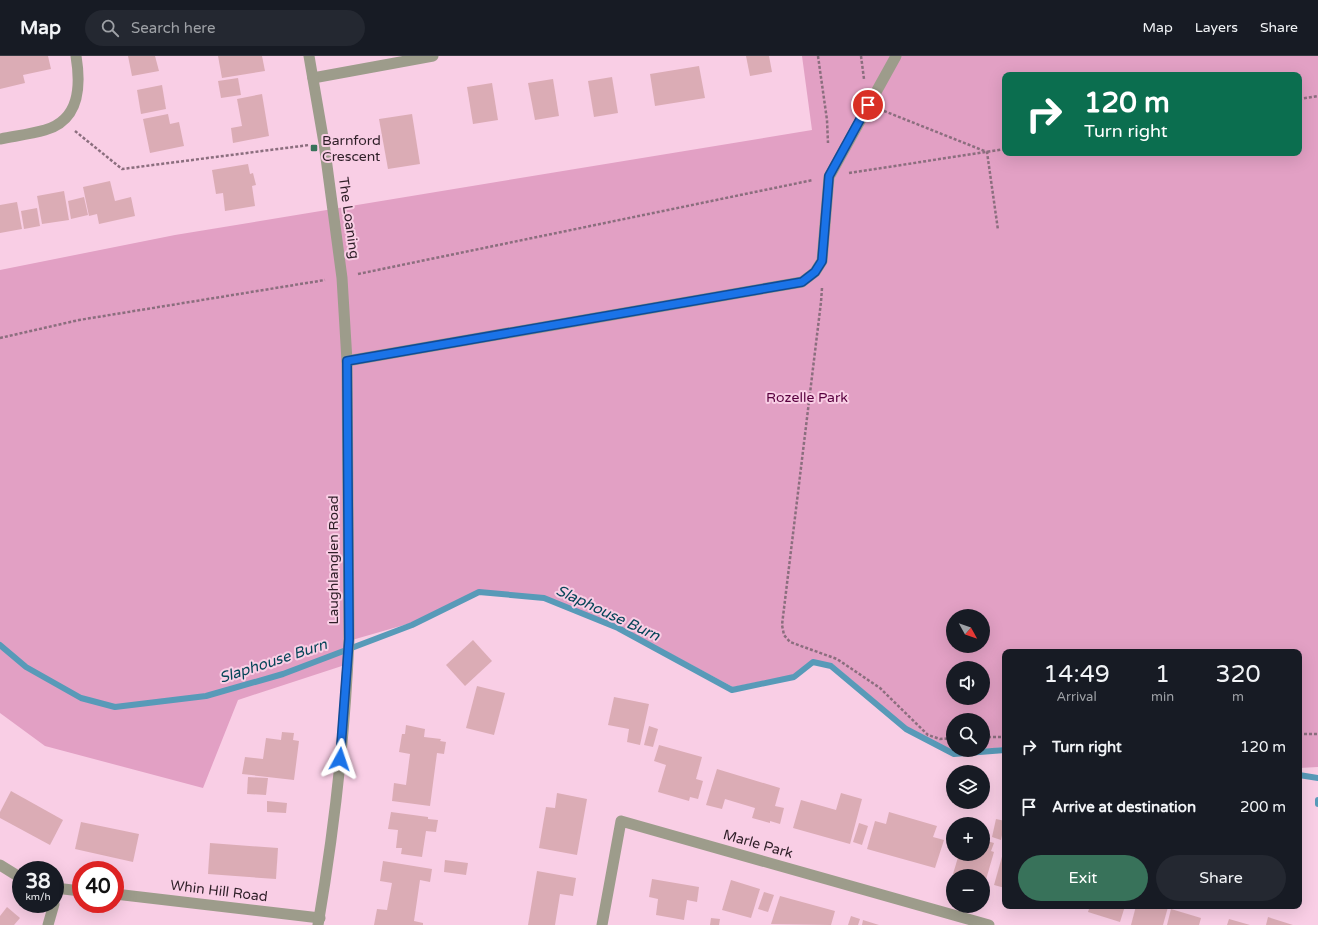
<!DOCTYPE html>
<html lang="en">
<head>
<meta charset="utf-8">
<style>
  body { margin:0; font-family:"Varela Round",sans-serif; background:#242831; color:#f1f3f6; height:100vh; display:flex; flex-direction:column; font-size:15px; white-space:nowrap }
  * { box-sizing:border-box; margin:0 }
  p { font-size:13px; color:#9ea1a6 }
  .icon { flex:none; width:22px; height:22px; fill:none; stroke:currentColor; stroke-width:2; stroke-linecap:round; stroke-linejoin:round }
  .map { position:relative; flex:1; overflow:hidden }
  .drawer { position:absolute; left:1002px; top:593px; width:300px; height:260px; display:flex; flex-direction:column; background:#171b24; border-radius:8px; box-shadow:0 4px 16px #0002 }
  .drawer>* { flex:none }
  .banner { position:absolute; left:1002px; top:16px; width:300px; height:84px; border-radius:8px; box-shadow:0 4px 16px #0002; background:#0b6e4f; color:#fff; overflow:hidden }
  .needle { width:26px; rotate:130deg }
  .controls { position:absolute; left:946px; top:553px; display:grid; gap:8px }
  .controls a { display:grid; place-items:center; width:44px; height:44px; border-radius:50%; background:#171b24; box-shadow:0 4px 16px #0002; font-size:20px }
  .speed { position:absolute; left:12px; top:805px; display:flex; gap:8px; font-size:20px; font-weight:700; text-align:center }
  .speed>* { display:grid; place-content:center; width:52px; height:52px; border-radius:50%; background:#171b24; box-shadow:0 4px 16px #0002; line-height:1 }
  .speed small { font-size:10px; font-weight:400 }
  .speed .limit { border:6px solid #d22; background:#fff; color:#111 }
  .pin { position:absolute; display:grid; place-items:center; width:34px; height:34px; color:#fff; margin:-17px; border:2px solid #fff; border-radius:50%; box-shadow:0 1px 4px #0007 }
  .me { position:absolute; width:44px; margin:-22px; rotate:5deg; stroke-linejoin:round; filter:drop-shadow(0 0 3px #0008) }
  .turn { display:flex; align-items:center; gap:14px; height:84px; padding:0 16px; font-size:18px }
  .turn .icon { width:52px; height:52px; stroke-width:2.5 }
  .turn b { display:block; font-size:28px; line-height:34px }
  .eta { display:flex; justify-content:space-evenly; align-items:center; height:68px; text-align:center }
  .eta b { font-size:24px; font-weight:600; line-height:28px }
  .button { display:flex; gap:8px; margin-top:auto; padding:8px 16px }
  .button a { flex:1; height:46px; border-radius:24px; background:#38725a; color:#fff; font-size:16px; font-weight:600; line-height:46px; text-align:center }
  .button a+a { background:#242831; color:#f1f3f6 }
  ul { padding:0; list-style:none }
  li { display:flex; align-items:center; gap:12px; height:60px; padding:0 16px }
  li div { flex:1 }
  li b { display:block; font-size:15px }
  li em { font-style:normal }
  header { display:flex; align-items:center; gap:24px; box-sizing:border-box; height:56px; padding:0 20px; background:#171b24; border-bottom:1px solid #363941 }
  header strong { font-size:19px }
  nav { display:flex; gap:22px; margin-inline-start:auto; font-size:14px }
  .search { width:280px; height:36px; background:#242831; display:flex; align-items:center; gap:10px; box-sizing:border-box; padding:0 14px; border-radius:22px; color:#9ea1a6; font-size:15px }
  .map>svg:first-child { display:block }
</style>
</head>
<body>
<header>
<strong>Map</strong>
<div class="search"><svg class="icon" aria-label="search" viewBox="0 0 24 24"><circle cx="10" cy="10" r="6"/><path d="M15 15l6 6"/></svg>Search here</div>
<nav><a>Map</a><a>Layers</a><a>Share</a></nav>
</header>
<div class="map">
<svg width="1318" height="869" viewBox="0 0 1318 869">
  <rect width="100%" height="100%" fill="#f9cee5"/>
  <path fill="#e2a0c4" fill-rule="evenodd" d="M802 0H1318V711L1299 712V596H1005V691L983 693V664H953V694H973L954 696 907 671 833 608 812 604 793 619 733 631 619 570 544 540 479 534 411 567 352 584 348 608 238 644 203 732 45 690 0 657V214L175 179 812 74ZM1005 19H1299V97H1005ZM953 560H983V590H953ZM953 612H983V642H953Z"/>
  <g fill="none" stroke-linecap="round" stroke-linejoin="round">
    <g stroke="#589ab8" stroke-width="6">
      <polyline points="0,589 26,611 81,642 115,651 206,640 283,618 412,569 479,536 544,542 618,572 732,634 794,621 813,606 831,610 906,673 954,698 1005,694"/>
      <polyline points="1299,719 1318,722"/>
      <polyline points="1318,744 1318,748"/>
    </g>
  </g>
  <g fill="#dbacb5">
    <polygon points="0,0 48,0 51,13 23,19 25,27 0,33"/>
    <polygon points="128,0 155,0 159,15 132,20"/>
    <polygon points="218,0 262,0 265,15 222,22"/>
    <polygon points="746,0 769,0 772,16 750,20"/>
    <polygon points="699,10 705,42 655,50 650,18"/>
    <polygon points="612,21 618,57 594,61 588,25"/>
    <polygon points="238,22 241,39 221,42 218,25"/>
    <polygon points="553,23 559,60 535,64 528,27"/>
    <polygon points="492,27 498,64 473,68 467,31"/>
    <polygon points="162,29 166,53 141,58 137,34"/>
    <polygon points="262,38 269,80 233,87 231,72 242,70 237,43"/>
    <polygon points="168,58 170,68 179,66 184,90 150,97 143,63"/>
    <polygon points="412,58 420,108 388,113 379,63"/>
    <polygon points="248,108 250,118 253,117 256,129 252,130 255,150 225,155 223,137 216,138 212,114"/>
    <polygon points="110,125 115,145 131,141 135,160 99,168 97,158 89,160 83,131"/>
    <polygon points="64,135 69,164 42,168 37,140"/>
    <polygon points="84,141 88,159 71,163 68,145"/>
    <polygon points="17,146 22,173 0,177 0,149"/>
    <polygon points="37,152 40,170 24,173 21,155"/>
    <polygon points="473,584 492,605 465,630 446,609"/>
    <polygon points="477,630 505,637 494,679 466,672"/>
    <polygon points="614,641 649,648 640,689 627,686 629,673 608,669"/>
    <polygon points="406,669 425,673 424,681 441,683 440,685 446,686 444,698 437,697 430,750 392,745 394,727 406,729 410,698 399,696 402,678 405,678"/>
    <polygon points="649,670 658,673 653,691 644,689"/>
    <polygon points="282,676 294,677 293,684 299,685 294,724 242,718 245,701 263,703 266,682 281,684"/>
    <polygon points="659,689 702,701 696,723 703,725 698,743 690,741 689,745 658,736 666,709 654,705"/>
    <polygon points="717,713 780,732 775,750 784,752 780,768 770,765 770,767 752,762 755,752 725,743 722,753 706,749"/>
    <polygon points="248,721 268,722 266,739 247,738"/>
    <polygon points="11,735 63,764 50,789 0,762 0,756"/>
    <polygon points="557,737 587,743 577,799 539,792 546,751 555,752"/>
    <polygon points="841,737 862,743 850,788 793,772 801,744 836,754"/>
    <polygon points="267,745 287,747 286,757 267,756"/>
    <polygon points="391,756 428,761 428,763 438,764 436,776 426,775 422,801 401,798 402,792 396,792 398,774 388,773"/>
    <polygon points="889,756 937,770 933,781 944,784 935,812 867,793 875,765 886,768"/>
    <polygon points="996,763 1005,765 1001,784 992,781"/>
    <polygon points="81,766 139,778 133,806 75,793"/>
    <polygon points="859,767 868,770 862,789 853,786"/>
    <polygon points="983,784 994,787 991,795 994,796 985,827 983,827 983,820 961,820 953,818 959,798 983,798"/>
    <polygon points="210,787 278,792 276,823 208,818"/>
    <polygon points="1003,797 1005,797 1005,832 994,829"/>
    <polygon points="445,804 468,807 466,819 444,816"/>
    <polygon points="383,805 432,813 430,826 420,824 414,865 423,867 423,869 374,869 377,853 387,854 392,827 380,825"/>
    <polygon points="537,815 576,822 573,840 560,838 555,869 528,869"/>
    <polygon points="652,823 699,831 697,846 687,844 684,864 656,859 658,843 649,841"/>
    <polygon points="731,824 760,833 751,862 722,854"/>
    <polygon points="764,836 774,839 768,856 758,853"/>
    <polygon points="780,840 835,855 831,869 771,868"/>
    <polygon points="1090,850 1125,850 1120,866 1088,856"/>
    <polygon points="1136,850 1163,850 1168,851 1163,869 1131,869"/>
    <polygon points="7,851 20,862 14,869 0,869 0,860"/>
    <polygon points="1171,853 1201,862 1199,869 1167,869"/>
    <polygon points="851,860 860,863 858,869 848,869"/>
    <polygon points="1268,861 1293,869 1266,869"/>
    <polygon points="711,862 720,863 719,869 710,869"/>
    <polygon points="1229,863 1250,869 1227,869"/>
    <polygon points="863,864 879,869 862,869"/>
  </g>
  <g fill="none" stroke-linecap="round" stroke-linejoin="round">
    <g stroke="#8b6e7e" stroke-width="2.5" stroke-dasharray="3 2" stroke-linecap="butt">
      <polyline points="818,0 827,64 828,87"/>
      <polyline points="861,0 864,23"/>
      <polyline points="1299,43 1318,40"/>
      <polyline points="884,55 987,96 998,174"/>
      <polyline points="75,75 122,113 309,89"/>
      <polyline points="849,117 1005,93"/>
      <polyline points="358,218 813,124"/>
      <polyline points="822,232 821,246 782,569 784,579 790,586 837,603 880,632 928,679 940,683 953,682"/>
      <polyline points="0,282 79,264 325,224"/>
      <polyline points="1299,678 1318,678"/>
      <polyline points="983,681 1005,681"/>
    </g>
    <polyline stroke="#9d9c8b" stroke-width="11" points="347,305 802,226 815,216 822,205 829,121 896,0"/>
    <g stroke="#9d9c8b" stroke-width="11">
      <polyline points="313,22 433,0"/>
      <path d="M0 83C15 80 31 78 45 74 80 64 81 30 76 0"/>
      <polyline points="0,809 21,822"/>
      <polyline points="55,832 81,835"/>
      <polyline points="115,838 320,862"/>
      <polyline points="48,869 54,848"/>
      <polyline points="602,869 621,765 989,869"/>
    </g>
    <path stroke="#9d9c8b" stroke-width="11" d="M309 0 324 87 342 222 347 305 349 583C345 679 334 775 318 869"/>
  </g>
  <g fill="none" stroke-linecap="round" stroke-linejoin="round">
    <defs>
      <polyline id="route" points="340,703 349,583 347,305 802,226 815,216 822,205 829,120 868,49"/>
    </defs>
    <use href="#route" stroke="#114b97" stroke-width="10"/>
    <use href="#route" stroke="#1a73e8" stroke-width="7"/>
  </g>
  <rect fill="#38725a" stroke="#f9cee5" stroke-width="1.5" x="310" y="88" width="8" height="8" rx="2"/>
  <g text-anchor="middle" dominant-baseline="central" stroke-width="4" stroke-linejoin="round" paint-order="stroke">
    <g font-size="14" fill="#2f1f28" stroke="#f9cee5" text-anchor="start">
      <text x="322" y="84">Barnford<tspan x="322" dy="16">Crescent</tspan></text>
    </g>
    <g font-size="14" fill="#2f1f28" stroke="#f9cee5">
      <text transform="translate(349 162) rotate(82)">The Loaning</text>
      <text transform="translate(333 504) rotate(-90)">Laughlanglen Road</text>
      <text transform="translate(758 788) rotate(16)">Marle Park</text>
      <text transform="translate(219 835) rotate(7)">Whin Hill Road</text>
    </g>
    <g font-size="14" fill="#58003e" stroke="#f9cee5">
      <text x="807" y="341">Rozelle Park</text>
    </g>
    <g font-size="15" font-style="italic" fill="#064558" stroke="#f9cee5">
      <text transform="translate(608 557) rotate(25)">Slaphouse Burn</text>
      <text transform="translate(273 605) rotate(-18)">Slaphouse Burn</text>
    </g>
  </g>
</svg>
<div class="controls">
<a><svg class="needle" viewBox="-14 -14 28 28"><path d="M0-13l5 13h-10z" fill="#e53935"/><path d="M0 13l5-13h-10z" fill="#9ea1a6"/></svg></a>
<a><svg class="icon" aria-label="sound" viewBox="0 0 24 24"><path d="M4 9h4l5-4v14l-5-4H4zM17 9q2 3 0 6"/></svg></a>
<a><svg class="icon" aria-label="search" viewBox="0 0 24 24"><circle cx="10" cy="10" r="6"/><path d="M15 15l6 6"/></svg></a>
<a><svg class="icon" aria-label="layers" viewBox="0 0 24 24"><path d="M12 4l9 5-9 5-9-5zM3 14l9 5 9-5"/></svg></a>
<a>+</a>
<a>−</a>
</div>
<div class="speed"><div>38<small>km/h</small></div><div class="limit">40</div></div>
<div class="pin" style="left:868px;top:49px;background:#d93025"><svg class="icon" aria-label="arrive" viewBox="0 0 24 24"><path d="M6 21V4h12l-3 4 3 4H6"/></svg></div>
<svg class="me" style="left:340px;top:703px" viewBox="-20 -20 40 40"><path d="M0-17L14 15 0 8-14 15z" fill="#1a73e8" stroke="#fff" stroke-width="4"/></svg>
<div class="banner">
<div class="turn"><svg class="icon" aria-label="right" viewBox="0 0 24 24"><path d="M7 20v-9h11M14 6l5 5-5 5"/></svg><div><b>120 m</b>Turn right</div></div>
</div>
<section class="drawer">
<div class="eta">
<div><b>14:49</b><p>Arrival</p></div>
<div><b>1</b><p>min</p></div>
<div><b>320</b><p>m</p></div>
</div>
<ul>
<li><svg class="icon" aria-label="right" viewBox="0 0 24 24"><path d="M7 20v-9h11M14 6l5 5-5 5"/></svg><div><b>Turn right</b></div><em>120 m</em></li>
<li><svg class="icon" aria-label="arrive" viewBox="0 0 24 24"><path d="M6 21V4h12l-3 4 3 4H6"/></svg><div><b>Arrive at destination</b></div><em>200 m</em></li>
</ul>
<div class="button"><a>Exit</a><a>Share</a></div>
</section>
</div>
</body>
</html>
